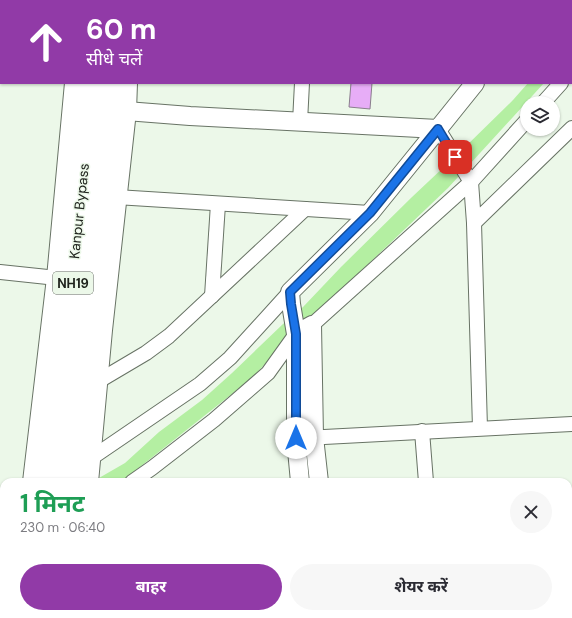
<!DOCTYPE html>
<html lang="hi">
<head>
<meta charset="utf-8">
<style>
  body { margin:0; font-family:"DM Sans","Noto Sans Devanagari",sans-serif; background:#f7f7f7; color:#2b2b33; height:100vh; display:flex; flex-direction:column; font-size:15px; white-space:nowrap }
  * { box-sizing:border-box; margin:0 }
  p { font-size:13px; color:#7c7c81 }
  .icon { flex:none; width:22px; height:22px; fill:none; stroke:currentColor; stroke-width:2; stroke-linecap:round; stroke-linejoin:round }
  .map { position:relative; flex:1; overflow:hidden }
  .side { position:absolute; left:0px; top:478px; width:572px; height:140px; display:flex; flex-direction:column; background:#fff; border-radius:12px 12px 0 0; box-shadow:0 1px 3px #0004 }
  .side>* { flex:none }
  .top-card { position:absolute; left:0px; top:0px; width:572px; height:84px; box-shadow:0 1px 3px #0004; background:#913aa7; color:#fff; overflow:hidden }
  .controls { position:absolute; left:520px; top:96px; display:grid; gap:8px }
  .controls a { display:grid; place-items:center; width:40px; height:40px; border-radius:50%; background:#fff; box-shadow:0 1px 3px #0004; font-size:20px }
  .pin { position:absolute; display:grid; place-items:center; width:34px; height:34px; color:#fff; margin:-17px; border-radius:8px; box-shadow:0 2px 6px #0006 }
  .me { position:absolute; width:44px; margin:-22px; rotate:0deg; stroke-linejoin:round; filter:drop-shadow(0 0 3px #0008) }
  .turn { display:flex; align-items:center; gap:14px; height:84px; padding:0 20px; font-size:18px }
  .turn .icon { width:52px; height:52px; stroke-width:2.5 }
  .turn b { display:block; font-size:28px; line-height:34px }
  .round { display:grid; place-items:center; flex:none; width:42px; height:42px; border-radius:21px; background:#f7f7f7 }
  .summary { display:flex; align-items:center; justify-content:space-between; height:68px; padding:0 20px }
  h1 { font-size:24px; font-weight:700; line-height:30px; color:#1e9e55 }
  .cta { display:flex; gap:8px; margin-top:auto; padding:8px 20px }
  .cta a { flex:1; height:46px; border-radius:24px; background:#913aa7; color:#fff; font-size:16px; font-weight:700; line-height:46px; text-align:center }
  .cta a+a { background:#f7f7f7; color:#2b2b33 }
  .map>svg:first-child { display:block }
</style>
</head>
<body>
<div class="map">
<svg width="572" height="618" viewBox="0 0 572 618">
  <rect width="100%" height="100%" fill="#ecf8e9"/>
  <polygon fill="#b4efa2" points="528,83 544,83 448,188 278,350 252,378 121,482 92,482 125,463 159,432 202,400 232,373 283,324 303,307 341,267 412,197 462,150 513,100"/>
  <polygon fill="#e7adf7" stroke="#8a7f8d" points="351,83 372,83 370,109 349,107"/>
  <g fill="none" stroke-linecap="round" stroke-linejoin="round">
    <defs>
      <g id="minor">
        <polyline points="307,1 307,0"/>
        <polyline points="571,19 572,18"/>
        <polyline points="571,72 572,70"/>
        <polyline points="543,103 561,83"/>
        <polyline points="300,122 302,83"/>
        <polyline points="438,129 471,182 474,223 572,128"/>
        <polyline points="116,197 370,213"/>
        <polyline points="474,223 480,428"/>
        <polyline points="0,272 57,278"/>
        <polyline points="212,296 218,204"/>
        <polyline points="312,325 471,182 527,120"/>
        <polyline points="97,382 146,353 169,336 305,209"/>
        <polyline points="422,431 426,482"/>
        <polyline points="305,438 572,424"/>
        <polyline points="90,459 200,384 230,358 290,292"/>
        <polyline points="132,482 152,468 214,420 268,373 296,334"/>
        <polyline points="568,524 572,524"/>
        <polyline points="0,580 4,578"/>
        <polyline points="568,611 572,611"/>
        <polyline points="233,614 234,618"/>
        <polyline points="438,614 438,618"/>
        <polyline points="525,614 526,618"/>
        <polyline points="88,618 88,614"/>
        <polyline points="184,618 185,614"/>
      </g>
      <g id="tertiary">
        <polyline points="513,1 514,0"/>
        <polyline points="546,1 546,0"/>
        <polyline points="126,111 190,116 438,129 475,83"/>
        <polyline points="296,334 312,325 314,437 319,482"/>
        <polyline points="300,482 296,439 296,334 291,304 290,292 370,213 438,129"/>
        <polyline points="0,509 4,507"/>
        <polyline points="314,614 315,618"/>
        <polyline points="331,614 332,618"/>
      </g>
      <g id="secondary">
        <polyline points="82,1 82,0"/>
        <polyline points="133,1 133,0"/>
        <polyline points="33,482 57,278 75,83"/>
        <polyline points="88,482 102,330 126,111 127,83"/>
        <polyline points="19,618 20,614"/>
        <polyline points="73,618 74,614"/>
      </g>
      <g id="trunk">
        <polyline points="100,1 100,0"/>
        <polyline points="117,1 117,0"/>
        <polyline points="53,482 92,83"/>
        <polyline points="72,482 109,83"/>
        <polyline points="36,618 37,614"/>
        <polyline points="54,618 55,614"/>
      </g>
    </defs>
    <use href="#minor" stroke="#687365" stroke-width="16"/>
    <use href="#tertiary" stroke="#687365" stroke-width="20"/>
    <use href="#secondary" stroke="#687365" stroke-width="22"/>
    <use href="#trunk" stroke="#687365" stroke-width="24"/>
    <use href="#minor" stroke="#fff" stroke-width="14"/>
    <use href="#tertiary" stroke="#fff" stroke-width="18"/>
    <use href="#secondary" stroke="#fff" stroke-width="20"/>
    <use href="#trunk" stroke="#fff" stroke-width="22"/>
  </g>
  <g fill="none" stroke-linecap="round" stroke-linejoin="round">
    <defs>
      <polyline id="route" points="296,438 296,334 291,304 290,292 370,213 438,129 455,157"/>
    </defs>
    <use href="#route" stroke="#114b97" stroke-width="10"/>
    <use href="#route" stroke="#1a73e8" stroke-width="7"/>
  </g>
  <g text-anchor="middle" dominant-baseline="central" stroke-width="3" stroke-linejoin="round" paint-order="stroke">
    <rect fill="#ecf8e9" stroke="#5d645b" stroke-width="1" x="53" y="272" width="40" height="22" rx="3"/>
    <g font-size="13" font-weight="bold" fill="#20241e">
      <text x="73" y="283">NH19</text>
    </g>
    <g font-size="14" fill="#20241e" stroke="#ecf8e9">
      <text transform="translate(79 211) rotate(-84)">Kanpur Bypass</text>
    </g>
  </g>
</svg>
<div class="controls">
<a><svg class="icon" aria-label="layers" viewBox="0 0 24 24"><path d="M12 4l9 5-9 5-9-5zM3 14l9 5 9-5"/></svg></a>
</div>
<div class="pin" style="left:455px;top:157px;background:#d93025"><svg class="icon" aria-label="arrive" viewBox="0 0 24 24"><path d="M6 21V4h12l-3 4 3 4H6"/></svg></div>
<svg class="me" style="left:296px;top:438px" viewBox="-20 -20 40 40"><circle r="19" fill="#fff"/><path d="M0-13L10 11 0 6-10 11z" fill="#1a73e8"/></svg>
<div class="top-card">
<div class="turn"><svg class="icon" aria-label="ahead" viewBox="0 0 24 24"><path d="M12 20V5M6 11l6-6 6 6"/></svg><div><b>60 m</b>सीधे चलें</div></div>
</div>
<section class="side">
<div class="summary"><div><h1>1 मिनट</h1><p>230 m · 06:40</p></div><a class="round"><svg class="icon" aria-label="close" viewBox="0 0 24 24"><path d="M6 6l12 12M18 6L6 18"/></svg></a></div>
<div class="cta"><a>बाहर</a><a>शेयर करें</a></div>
</section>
</div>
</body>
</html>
